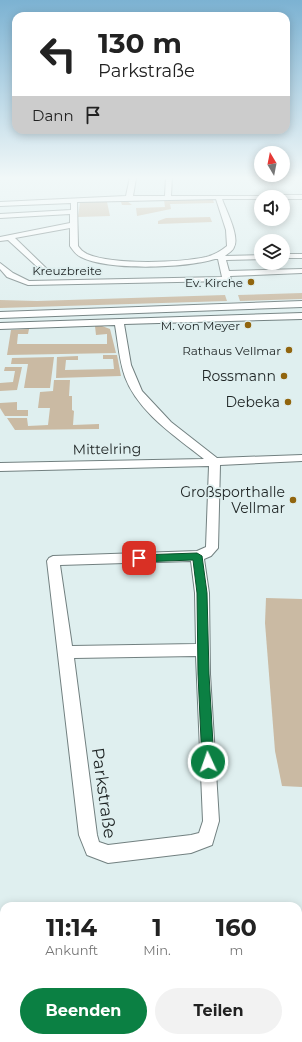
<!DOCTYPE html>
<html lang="de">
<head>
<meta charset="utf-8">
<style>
  body { margin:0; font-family:Montserrat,sans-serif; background:#f2f2f2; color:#222; height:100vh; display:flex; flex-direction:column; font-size:15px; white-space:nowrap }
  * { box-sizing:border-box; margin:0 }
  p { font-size:13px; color:#767676 }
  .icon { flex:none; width:22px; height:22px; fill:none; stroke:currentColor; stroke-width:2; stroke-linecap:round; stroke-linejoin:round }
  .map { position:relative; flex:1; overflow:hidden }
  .drawer { position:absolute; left:0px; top:902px; width:302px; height:140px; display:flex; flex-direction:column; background:#fff; border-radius:12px 12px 0 0; box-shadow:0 2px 10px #0003 }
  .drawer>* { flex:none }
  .banner { position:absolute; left:12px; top:12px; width:278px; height:122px; border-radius:12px; box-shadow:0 2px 10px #0003; background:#fff; color:#222; overflow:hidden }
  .needle { width:26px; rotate:350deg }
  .fabs { position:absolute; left:254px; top:146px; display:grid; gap:8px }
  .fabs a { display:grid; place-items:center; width:36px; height:36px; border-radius:50%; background:#fff; box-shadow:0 2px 10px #0003; font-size:20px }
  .pin { position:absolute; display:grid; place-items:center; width:34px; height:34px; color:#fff; margin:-17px; border-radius:8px; box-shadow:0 2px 6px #0006 }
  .me { position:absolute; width:44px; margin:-22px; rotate:357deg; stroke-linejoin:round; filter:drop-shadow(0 0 3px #0008) }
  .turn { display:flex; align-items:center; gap:14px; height:84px; padding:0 20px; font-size:18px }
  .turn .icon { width:52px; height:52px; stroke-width:2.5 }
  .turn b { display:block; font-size:28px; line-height:34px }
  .then { display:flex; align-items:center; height:38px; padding:0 20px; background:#0003; gap:8px; font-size:15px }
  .eta { display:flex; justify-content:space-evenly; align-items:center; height:68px; text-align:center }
  .eta b { font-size:24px; font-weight:700; line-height:28px }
  .cta { display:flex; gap:8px; margin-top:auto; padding:8px 20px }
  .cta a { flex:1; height:46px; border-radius:24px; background:#0b8043; color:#fff; font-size:16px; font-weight:700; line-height:46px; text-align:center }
  .cta a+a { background:#f2f2f2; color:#222 }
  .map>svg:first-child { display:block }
</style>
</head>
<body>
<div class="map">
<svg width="302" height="1042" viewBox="0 0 302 1042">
  <rect width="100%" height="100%" fill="#dfefef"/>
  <g fill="#cabaa3">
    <polygon points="164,200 213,200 214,203 170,204 171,209 137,216 136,208 165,207"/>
    <polygon points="127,201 132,205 122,205 121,202 107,202 110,216 78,217 80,202"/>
    <polygon points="210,217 212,222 158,224 158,221 166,218"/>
    <polygon points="302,293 302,299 240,301 238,295"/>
    <polygon points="225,295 227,301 0,308 0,300 37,301"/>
    <polygon points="95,326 102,326 110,329 116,353 7,355 11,330 29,329 28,334 18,334 17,344 107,344 107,334 96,335"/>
    <polygon points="103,355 117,355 121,376 56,378 57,357 78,356 78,360 66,360 65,370 114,369 113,359 103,359"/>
    <polygon points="54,357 50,388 24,388 28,364 11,364 12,358"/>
    <polygon points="5,367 22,367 17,390 0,391 0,383 13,382 15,371 4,371"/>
    <polygon points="54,380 70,380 69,396 72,396 72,410 74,411 73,425 99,424 99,429 15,430 7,418 27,418 28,426 48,425 50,408 38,408 40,392 53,391"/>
    <polygon points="17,402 17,410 28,410 28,416 5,416 0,408 0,403"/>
    <polygon points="266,598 302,599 302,787 282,786 275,751 265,623"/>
    <polygon points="302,935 302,1042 5,1042 21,1038 298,1038 298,937"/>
  </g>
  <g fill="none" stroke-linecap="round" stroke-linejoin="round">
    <defs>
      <g id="minor">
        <path d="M130 177 136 178 133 196H165L166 177H172L171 196H263L264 197H261V199H222C226 210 240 237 234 247 233 251 228 253 225 256L261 255V259L226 260 229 271 302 269V273L230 276 231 279 227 281 28 285 7 277 0 269V263L13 273 29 281 222 277 218 259H215C185 268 109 271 81 257 76 255 73 250 70 246V228L15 238 47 269 48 271 44 273 8 240 0 241V237L70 223V214L0 218V214L71 210V203L0 206V202L126 196ZM216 199 226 230 227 246C221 251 214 255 206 257 179 263 112 265 87 254 83 252 80 249 78 246L77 202Z"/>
        <polygon points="283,195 302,195 302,199 283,199 283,197 280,197"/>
        <rect x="283" y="254" width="19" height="4"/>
        <path d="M302 313V319L124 324 131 365 142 391 171 422 217 458 302 455V461L220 465 218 548 211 556 204 559 209 593 210 674 219 821 212 845 191 853 108 863 87 855 79 835 47 561 49 558 53 556 197 551 206 547 209 466 0 471V463L204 459C175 436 138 412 125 377 119 360 118 342 115 325L0 329V323ZM191 561 195 593 196 644 72 646 60 565ZM196 656 203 821 199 833 191 835 108 845 99 842 97 835 74 658Z"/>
      </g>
      <polygon id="major" points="302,301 302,307 0,318 0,312"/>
    </defs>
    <use href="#minor" stroke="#728080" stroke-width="2"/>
    <use href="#major" stroke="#728080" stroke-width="2"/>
    <use href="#minor" fill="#fff" fill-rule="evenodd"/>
    <use href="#major" fill="#fff" fill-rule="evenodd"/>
  </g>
  <linearGradient id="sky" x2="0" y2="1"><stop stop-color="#7cb2d2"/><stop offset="0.55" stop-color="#f1f8f8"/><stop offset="1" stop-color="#f1f8f8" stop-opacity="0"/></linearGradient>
  <rect width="302" height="323" fill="url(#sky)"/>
  <polygon fill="#0b8043" stroke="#07532c" points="197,553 202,556 207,593 209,674 214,762 212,766 208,768 204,766 202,762 198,674 197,593 193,560 139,562 135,558 139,555"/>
  <g fill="#91650e" stroke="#dfefef" stroke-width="1.5">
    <circle cx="251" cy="282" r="4"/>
    <circle cx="248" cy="325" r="4"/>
    <circle cx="289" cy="350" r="4"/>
    <circle cx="284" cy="376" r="4"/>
    <circle cx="288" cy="402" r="4"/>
    <circle cx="293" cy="500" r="4"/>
  </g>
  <g text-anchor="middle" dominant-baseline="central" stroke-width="3.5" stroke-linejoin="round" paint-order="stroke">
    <g font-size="12" fill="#1e2424" stroke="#dfefef">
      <text x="67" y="270">Kreuzbreite</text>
    </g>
    <g font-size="12" fill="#1e2424" stroke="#dfefef" text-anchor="end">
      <text x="243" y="282">Ev. Kirche</text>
      <text x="240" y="325">M. von Meyer</text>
      <text x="281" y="350">Rathaus Vellmar</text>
    </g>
    <g font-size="14" fill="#1e2424" stroke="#dfefef" text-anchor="end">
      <text x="276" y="376">Rossmann</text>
      <text x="280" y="402">Debeka</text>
      <text x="285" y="492">Großsporthalle<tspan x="285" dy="16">Vellmar</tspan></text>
    </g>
    <g font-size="14" fill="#1e2424" stroke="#dfefef">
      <text transform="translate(107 449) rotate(-1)">Mittelring</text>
    </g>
    <g font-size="17" fill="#1e2424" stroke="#dfefef">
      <text transform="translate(104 793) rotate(82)">Parkstraße</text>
    </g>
  </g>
</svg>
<div class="fabs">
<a><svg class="needle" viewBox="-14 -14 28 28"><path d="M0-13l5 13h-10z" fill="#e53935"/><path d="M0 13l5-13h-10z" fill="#767676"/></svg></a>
<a><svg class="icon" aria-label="sound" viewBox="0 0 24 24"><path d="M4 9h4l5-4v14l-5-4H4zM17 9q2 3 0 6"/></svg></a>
<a><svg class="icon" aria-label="layers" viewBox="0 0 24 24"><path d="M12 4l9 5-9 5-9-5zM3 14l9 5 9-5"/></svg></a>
</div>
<div class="pin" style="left:139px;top:558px;background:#d93025"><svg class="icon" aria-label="arrive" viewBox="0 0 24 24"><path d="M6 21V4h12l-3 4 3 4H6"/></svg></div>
<svg class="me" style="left:208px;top:762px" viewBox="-20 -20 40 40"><circle r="17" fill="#0b8043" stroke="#fff" stroke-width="3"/><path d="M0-11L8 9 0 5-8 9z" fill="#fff"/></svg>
<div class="banner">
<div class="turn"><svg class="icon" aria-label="left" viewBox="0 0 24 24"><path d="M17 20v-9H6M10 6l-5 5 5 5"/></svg><div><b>130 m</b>Parkstraße</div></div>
<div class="then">Dann<svg class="icon" aria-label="arrive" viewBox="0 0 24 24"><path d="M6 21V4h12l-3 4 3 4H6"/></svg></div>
</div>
<section class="drawer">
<div class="eta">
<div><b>11:14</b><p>Ankunft</p></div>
<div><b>1</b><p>Min.</p></div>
<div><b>160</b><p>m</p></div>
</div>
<div class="cta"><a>Beenden</a><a>Teilen</a></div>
</section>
</div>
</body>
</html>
